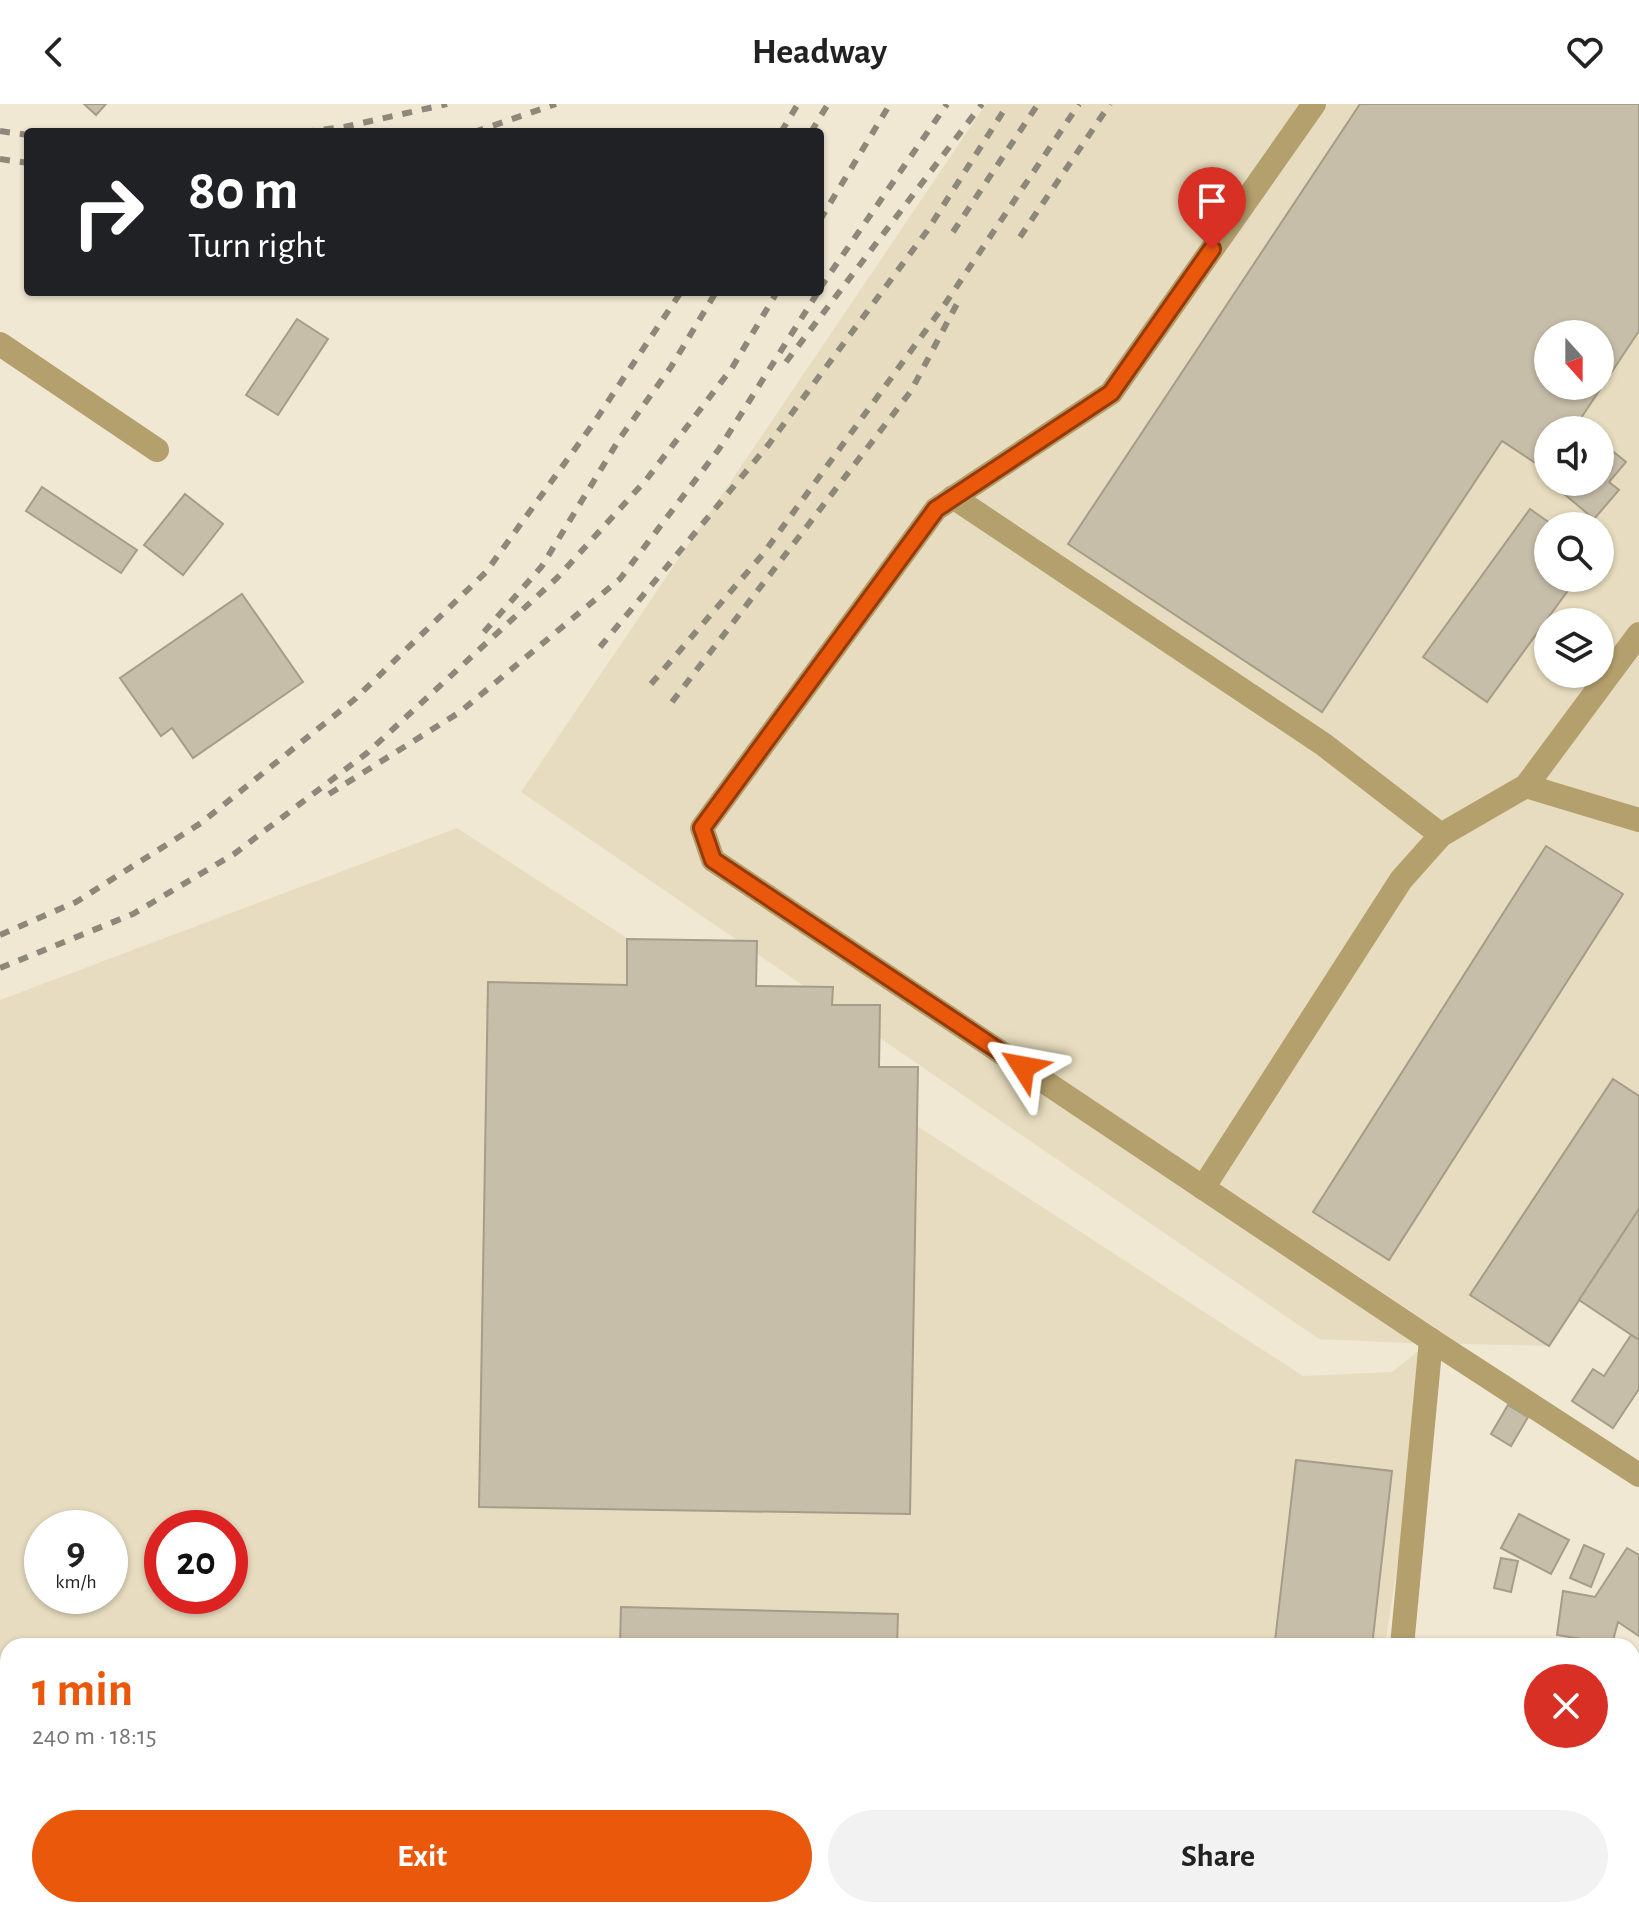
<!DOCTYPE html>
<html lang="en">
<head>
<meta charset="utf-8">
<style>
  body { margin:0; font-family:"Alegreya Sans",sans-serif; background:#f2f2f2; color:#222; height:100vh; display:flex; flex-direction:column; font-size:30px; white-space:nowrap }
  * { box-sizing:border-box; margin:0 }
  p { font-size:26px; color:#767676 }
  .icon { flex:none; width:44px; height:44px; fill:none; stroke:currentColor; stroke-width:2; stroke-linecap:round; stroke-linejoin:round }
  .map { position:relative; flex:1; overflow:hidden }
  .panel { position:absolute; left:0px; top:1534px; width:1640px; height:280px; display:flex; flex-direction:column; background:#fff; border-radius:24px 24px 0 0; box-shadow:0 2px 6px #0004 }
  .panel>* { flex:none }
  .top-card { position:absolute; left:24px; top:24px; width:800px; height:168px; border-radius:8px; box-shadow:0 2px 6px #0004; background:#202124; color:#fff; overflow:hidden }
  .needle { width:52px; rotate:159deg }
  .buttons { position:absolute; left:1534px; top:216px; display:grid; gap:16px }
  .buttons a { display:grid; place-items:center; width:80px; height:80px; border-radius:50%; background:#fff; box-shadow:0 2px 6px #0004; font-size:40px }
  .speed { position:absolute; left:24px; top:1406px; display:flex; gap:16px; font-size:40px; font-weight:700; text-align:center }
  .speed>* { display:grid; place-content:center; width:104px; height:104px; border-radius:50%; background:#fff; box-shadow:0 2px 6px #0004; line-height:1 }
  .speed small { font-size:20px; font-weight:400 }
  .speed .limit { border:12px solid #d22; background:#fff; color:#111 }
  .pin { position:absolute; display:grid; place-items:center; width:68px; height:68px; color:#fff; margin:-82px -34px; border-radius:50% 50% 50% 0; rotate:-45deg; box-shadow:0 0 8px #0007 }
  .pin .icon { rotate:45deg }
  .me { position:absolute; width:88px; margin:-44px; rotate:304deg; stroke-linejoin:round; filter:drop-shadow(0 0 6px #0008) }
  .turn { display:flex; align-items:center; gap:28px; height:168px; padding:0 32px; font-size:36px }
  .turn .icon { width:104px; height:104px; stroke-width:2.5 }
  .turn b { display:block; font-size:56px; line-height:68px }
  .round { display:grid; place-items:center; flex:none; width:84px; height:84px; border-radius:42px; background:#f2f2f2 }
  .summary { display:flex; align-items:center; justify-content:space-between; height:136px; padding:0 32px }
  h1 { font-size:48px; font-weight:700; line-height:60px; color:#ea580c }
  .button { display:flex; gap:16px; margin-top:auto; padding:16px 32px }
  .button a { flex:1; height:92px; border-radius:48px; background:#ea580c; color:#fff; font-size:32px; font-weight:700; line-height:92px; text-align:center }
  .button a+a { background:#f2f2f2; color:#222 }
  header { display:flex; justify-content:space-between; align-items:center; height:104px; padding:0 32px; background:#fff; font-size:36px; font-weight:700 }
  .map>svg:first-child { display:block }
</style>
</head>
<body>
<header><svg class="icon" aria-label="back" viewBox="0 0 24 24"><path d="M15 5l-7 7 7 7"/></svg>Headway<svg class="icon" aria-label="heart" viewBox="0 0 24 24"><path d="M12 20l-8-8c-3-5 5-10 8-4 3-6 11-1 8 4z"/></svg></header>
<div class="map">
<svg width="1639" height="1814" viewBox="0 0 1639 1814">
  <rect width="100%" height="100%" fill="#f0e8d3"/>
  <path fill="#e7dcbf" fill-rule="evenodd" d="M986 0H1639V1063L1549 1242 1431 1239 1385 1542H8V1806H1346L1345 1814H0V896L457 724 1303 1272 1392 1268 1427 1240 1319 1235 521 688ZM1548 230H1600V282H1548ZM1548 326H1600V378H1548ZM1548 422H1600V474H1548ZM1548 518H1600V570H1548ZM42 1424H110V1492H42ZM162 1424H230V1492H162Z"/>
  <g fill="#c6bea9" stroke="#a59d89" stroke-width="2" fill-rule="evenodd">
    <polygon points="84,0 106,0 96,11"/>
    <path d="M1360 0H1639V227L1573 326H1548L1546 366 1502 337 1322 608 1068 440ZM1548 230H1600V282H1548Z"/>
    <polygon points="297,215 328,235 278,311 246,291"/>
    <polygon points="1600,337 1626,358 1609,378 1619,386 1594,415 1557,384 1562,378 1600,378"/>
    <polygon points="42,383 137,446 121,469 26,407"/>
    <polygon points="185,390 223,420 183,471 144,441"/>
    <polygon points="1530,405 1554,422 1548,422 1548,474 1577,474 1487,598 1423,553"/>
    <polygon points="242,490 303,578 193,654 172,624 161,632 120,574"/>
    <polygon points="1546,742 1623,790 1389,1156 1313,1108"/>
    <polygon points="627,835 757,837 756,882 833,883 832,901 880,901 879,963 918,963 910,1410 479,1403 488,878 627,881"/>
    <polygon points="1613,975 1639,992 1639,1105 1549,1242 1470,1191"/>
    <polygon points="1639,1105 1639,1236 1579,1196"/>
    <polygon points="1631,1231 1639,1236 1639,1285 1613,1324 1572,1297 1593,1265 1604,1272"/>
    <polygon points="1508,1301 1528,1313 1511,1342 1491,1330"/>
    <polygon points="1296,1356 1392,1367 1372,1542 1319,1542 1275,1537"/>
    <polygon points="1519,1410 1569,1436 1551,1470 1501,1444"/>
    <polygon points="1584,1441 1604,1450 1591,1483 1570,1474"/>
    <polygon points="1627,1444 1639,1451 1639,1532 1618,1518 1612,1540 1557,1531 1563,1487 1595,1493"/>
    <polygon points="1501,1454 1518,1457 1511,1488 1494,1484"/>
    <polygon points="621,1503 898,1510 897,1542 620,1542"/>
    <polygon points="1632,1592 1639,1593 1639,1620 1632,1619"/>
    <polygon points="1632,1709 1639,1709 1639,1745 1632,1744"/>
    <polygon points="0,1783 8,1783 8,1806 189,1806 189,1814 0,1814"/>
    <rect x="299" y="1806" width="379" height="8"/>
  </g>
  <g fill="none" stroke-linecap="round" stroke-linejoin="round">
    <g stroke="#b4a06d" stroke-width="24">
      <polyline points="1314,0 1111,289 936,405 702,724 713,756 1431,1236"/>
      <polyline points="0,240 157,346"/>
      <polyline points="953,393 1323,640 1441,731"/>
      <polyline points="1526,682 1639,716"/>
      <polyline points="1203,1084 1401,776 1441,731 1526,682 1639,530"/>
      <polyline points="1402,1542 1431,1236 1639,1371"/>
      <polyline points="1377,1814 1377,1806"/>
    </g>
    <g stroke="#8d8879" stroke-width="6" stroke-dasharray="10 10" stroke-linecap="butt">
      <polyline points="0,27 28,31"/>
      <polyline points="304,28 344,23 447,0"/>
      <polyline points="474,28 556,0"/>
      <polyline points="781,28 798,0"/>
      <polyline points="811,28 828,0"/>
      <polyline points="0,55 28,59"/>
      <polyline points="820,116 890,0"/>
      <polyline points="953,128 1038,0"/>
      <polyline points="1020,133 1110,0"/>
      <polyline points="820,184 947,0"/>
      <polyline points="786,258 982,0"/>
      <polyline points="484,528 542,462 620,334 671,263 716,188"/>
      <polyline points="600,543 769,340 927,127 1008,0"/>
      <polyline points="651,580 763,450 945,200 1079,0"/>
      <polyline points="672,598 911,287 959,196"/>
      <polyline points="329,690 460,608 620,475 719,345 818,188"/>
      <polyline points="0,831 76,798 201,719 355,595 486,468 593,320 681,188"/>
      <polyline points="0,864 133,810 234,750 367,649 557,474 646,376 732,264 777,188"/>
    </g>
  </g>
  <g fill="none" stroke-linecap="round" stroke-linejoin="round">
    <defs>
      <polyline id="route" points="1023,963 713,756 702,724 936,405 1111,289 1212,145"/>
    </defs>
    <use href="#route" stroke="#983908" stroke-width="20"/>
    <use href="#route" stroke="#ea580c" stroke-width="14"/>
  </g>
</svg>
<div class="buttons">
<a><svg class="needle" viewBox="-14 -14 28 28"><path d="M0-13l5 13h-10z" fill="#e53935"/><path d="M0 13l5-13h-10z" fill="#767676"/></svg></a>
<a><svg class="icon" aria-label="sound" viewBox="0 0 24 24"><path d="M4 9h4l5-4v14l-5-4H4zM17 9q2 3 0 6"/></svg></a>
<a><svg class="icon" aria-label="search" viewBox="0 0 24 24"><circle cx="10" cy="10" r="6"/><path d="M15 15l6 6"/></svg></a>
<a><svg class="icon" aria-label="layers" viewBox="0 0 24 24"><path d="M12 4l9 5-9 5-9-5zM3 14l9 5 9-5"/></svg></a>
</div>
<div class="speed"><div>9<small>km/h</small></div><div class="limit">20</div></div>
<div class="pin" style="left:1212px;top:145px;background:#d93025"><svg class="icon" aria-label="arrive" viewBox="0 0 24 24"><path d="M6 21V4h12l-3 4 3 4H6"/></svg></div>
<svg class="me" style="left:1023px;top:963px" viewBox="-20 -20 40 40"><path d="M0-17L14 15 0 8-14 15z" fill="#ea580c" stroke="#fff" stroke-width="4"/></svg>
<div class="top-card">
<div class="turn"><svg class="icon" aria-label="right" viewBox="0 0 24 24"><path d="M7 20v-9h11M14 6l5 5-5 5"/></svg><div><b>80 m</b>Turn right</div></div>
</div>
<section class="panel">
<div class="summary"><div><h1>1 min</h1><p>240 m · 18:15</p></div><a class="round" style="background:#d93025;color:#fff"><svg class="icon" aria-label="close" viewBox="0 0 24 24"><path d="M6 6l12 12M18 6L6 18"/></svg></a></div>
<div class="button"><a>Exit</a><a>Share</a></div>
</section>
</div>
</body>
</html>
